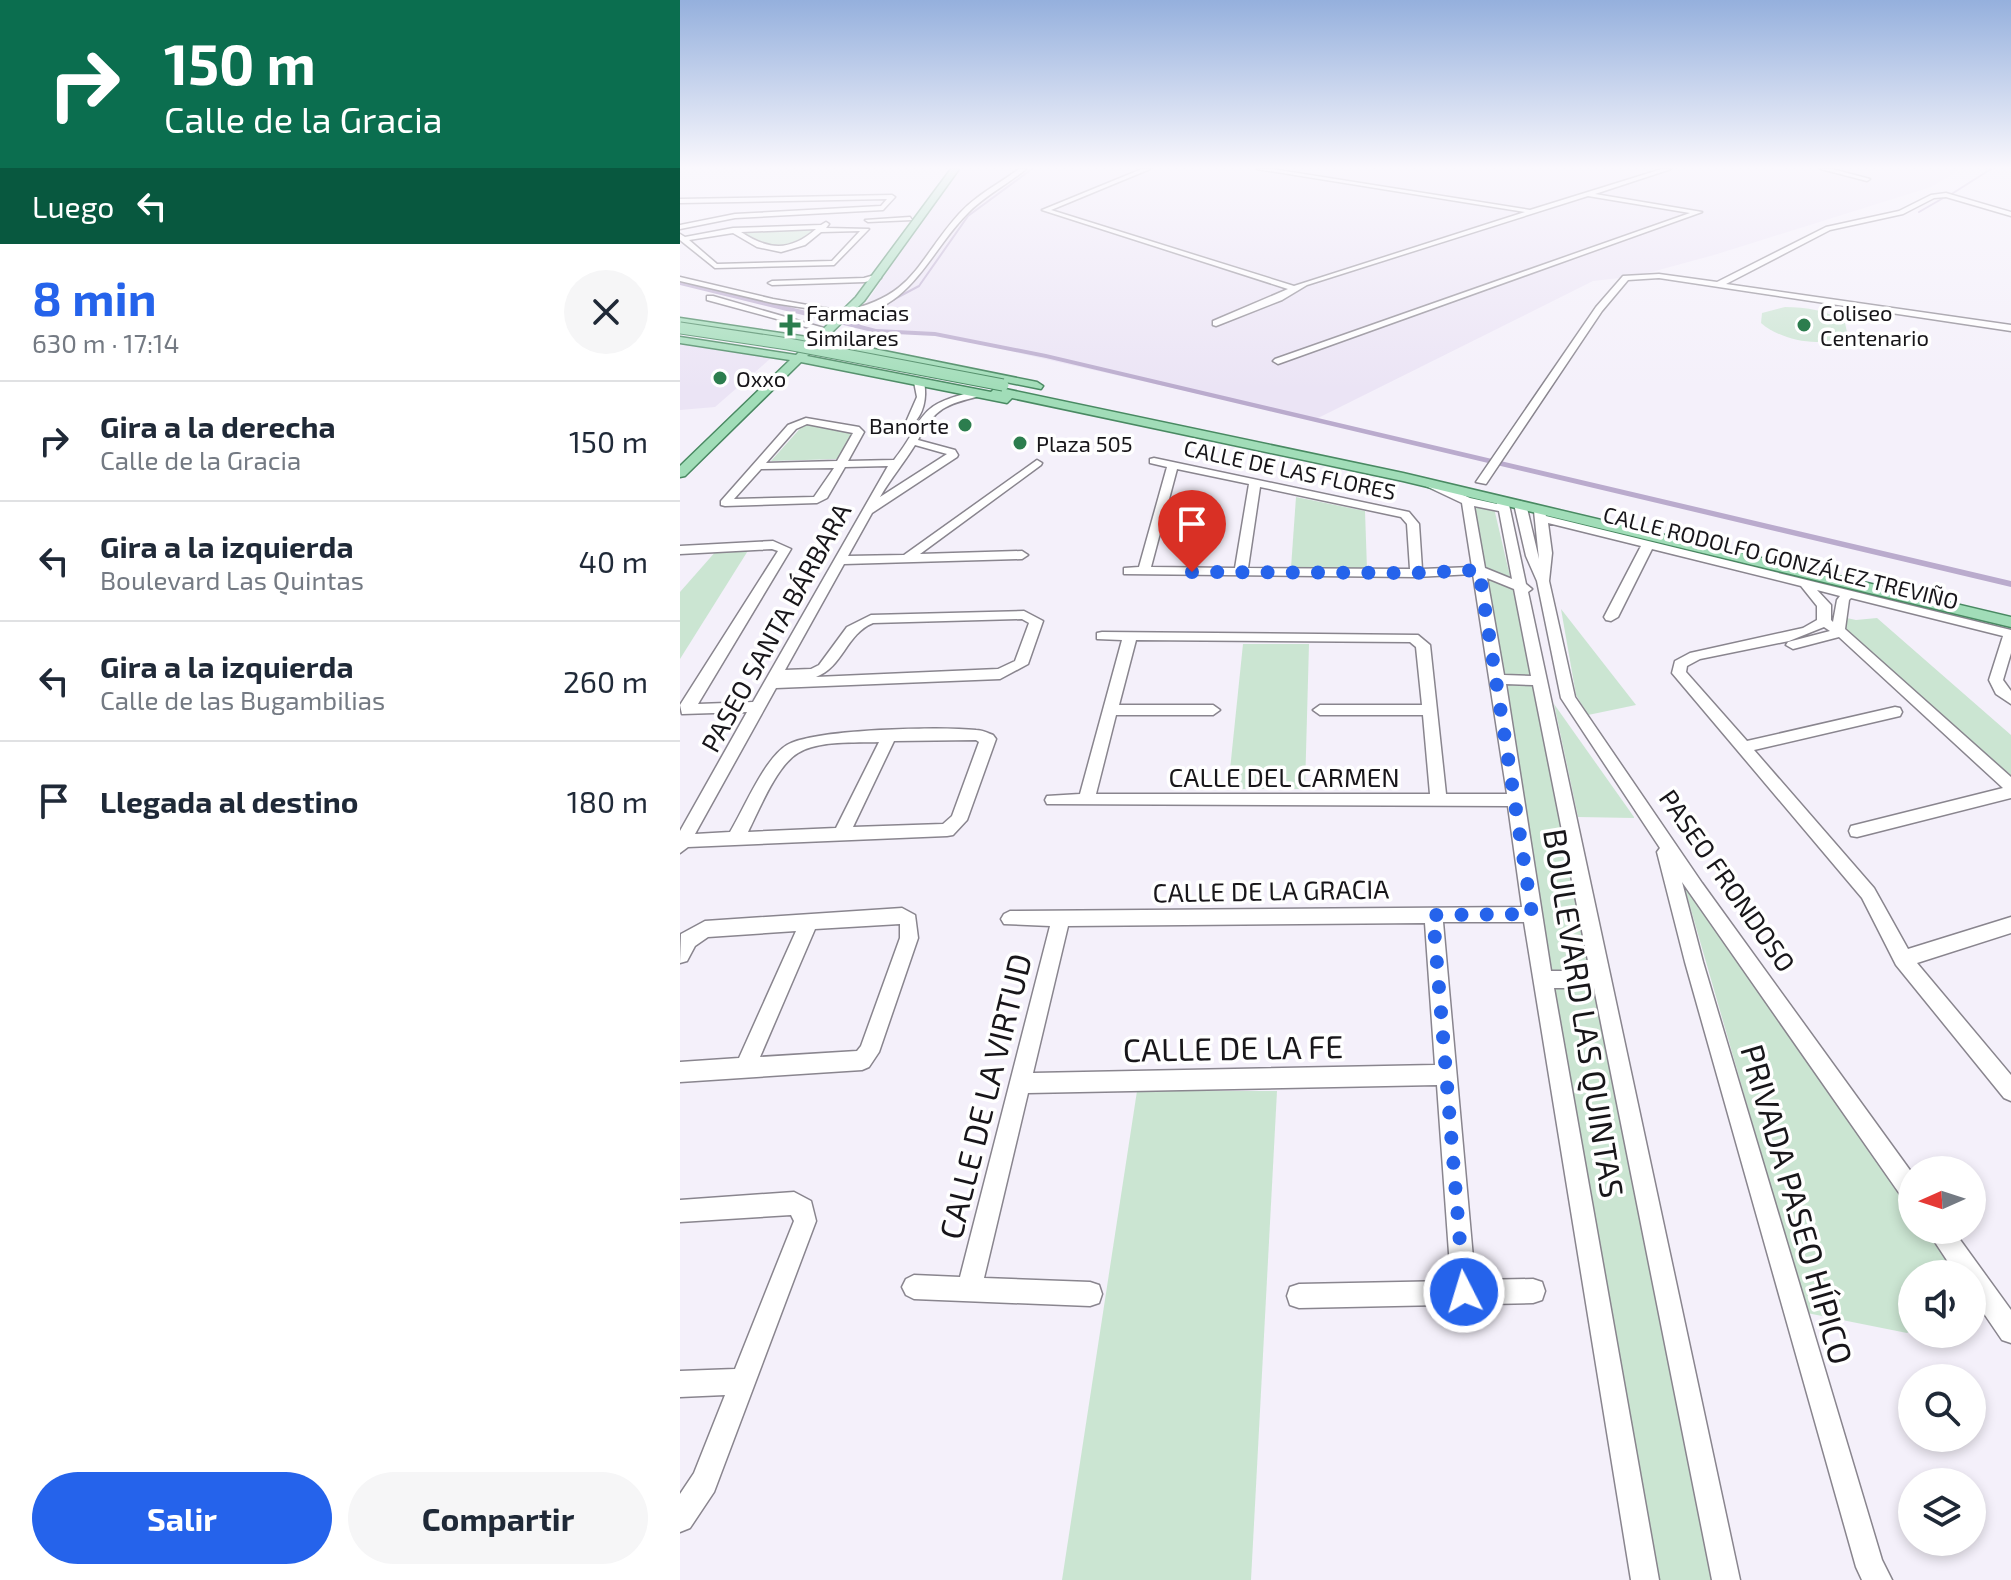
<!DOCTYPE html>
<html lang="es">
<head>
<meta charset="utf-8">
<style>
  body { margin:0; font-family:"Exo 2",sans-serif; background:#f6f6f7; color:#1f2937; height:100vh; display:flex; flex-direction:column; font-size:30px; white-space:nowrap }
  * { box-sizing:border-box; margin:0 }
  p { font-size:26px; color:#747a83 }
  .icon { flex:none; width:44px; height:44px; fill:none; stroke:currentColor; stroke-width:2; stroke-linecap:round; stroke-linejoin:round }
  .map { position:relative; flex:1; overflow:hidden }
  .side { display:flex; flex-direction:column; background:#fff; width:680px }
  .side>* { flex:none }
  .banner { background:#0b6e4f; color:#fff; overflow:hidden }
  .needle { width:52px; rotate:267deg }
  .tools { position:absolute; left:1218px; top:1156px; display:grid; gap:16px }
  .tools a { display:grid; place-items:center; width:88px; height:88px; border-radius:50%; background:#fff; box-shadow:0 4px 12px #0003; font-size:40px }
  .pin { position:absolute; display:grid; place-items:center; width:68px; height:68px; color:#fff; margin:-82px -34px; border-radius:50% 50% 50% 0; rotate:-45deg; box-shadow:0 0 8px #0007 }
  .pin .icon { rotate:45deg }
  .me { position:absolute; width:88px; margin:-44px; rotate:355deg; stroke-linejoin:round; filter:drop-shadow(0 0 6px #0008) }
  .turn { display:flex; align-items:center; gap:28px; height:168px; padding:0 32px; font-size:36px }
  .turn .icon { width:104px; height:104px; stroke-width:2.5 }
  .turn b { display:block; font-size:56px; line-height:68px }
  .then { display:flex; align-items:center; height:76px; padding:0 32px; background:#0003; gap:16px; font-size:30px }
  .round { display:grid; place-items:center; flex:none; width:84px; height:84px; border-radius:42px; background:#f6f6f7 }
  .head { display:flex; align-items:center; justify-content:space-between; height:136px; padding:0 32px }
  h1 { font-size:48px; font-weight:700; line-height:60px; color:#2563eb }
  .button { display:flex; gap:16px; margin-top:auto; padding:16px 32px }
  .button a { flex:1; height:92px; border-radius:48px; background:#2563eb; color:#fff; font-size:32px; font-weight:700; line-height:92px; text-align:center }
  .button a+a { background:#f6f6f7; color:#1f2937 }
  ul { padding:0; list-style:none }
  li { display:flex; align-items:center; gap:24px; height:120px; padding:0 32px; border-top:2px solid #e0e1e3 }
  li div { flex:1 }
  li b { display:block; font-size:30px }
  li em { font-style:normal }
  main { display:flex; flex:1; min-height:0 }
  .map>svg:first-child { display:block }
</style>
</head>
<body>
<main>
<section class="side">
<div class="banner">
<div class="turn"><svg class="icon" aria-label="right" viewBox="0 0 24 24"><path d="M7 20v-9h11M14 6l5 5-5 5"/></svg><div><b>150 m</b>Calle de la Gracia</div></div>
<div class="then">Luego<svg class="icon" aria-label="left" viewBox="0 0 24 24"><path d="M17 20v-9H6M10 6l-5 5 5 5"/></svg></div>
</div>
<div class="head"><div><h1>8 min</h1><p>630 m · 17:14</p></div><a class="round"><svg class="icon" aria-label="close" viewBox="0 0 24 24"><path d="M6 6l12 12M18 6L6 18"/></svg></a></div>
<ul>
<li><svg class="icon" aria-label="right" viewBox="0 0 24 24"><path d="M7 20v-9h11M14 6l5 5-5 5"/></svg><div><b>Gira a la derecha</b><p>Calle de la Gracia</p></div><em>150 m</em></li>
<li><svg class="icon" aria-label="left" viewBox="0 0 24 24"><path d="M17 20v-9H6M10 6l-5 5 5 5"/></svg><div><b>Gira a la izquierda</b><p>Boulevard Las Quintas</p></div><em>40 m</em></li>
<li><svg class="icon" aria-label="left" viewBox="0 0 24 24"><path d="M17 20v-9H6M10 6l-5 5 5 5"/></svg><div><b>Gira a la izquierda</b><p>Calle de las Bugambilias</p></div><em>260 m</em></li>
<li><svg class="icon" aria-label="arrive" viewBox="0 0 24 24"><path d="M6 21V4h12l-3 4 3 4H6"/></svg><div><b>Llegada al destino</b></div><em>180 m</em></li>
</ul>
<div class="button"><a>Salir</a><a>Compartir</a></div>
</section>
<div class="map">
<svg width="1331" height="1580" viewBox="0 0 1331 1580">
  <rect width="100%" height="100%" fill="#f4f0fa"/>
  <g fill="#ebe4f5">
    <polygon points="271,169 1281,169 1251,187 1034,255 957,276 913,281 634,420 255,334 196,331 175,320 217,257 233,220"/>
    <polygon points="0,343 91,358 35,407 0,410"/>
  </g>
  <g fill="#cbe5d2">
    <path d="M139 228C109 255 89 251 57 230Z"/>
    <path d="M1105 307C1126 307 1148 310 1165 323L1167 332C1147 351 1100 340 1081 323L1082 313Z"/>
    <polygon points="125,423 174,433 158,459 91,461"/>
    <polygon points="616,497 685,511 687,569 611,568"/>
    <polygon points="791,505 814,508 854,679 1041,1580 972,1580"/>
    <polygon points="69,549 0,659 0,592 37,550"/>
    <polygon points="881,609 956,705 908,715 896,695"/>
    <polygon points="1162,617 1176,620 1197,618 1331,735 1331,785 1163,631"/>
    <polygon points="563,644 629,644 625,789 548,789"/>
    <polygon points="874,704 954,817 954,818 898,817"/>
    <polygon points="1003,882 1232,1207 1232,1230 1248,1230 1279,1274 1232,1274 1232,1330 1227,1333 1127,1313"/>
    <polygon points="457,1091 597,1091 571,1580 382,1580"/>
  </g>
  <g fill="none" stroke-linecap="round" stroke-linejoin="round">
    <g stroke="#baabcd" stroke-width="2">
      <polyline points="1270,195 1311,169"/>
      <polyline points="1239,212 1265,197"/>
      <polyline points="175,320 239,286 288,216 352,169"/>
    </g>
    <polygon fill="#baabcd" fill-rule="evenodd" points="0,281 173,322 171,320 175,318 181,325 196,329 255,332 366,354 1331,581 1331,587 366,358 255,336 196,333 0,285"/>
    <defs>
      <g id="minor">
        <path d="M339 169H346C327 185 304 196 287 214 249 252 228 316 164 315V311C235 296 236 262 279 214 296 195 319 184 339 169Z"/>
        <polygon points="462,169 470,169 371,210 614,286 845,212 577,169 592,169 850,210 982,169 991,169 915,194 1022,212 598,364 593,361 595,359 1010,213 908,196 627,285 602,300 536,326 533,325 533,321 608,289 362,210"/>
        <polygon points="1141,169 1152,169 1190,179 1187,181"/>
        <polygon points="1266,193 1331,212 1331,216 1266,197 1254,198 1223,214 1150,230 1046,284 1331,325 1331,331 979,278 948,280 922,311 806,484 796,482 916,307 943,276 979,274 1037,282 1146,227 1219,211 1251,195"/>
        <polygon points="212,195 215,197 203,210 55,218 0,229 0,225 55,214 201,206 207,199 0,203 0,199"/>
        <polygon points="230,217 232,220 188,222 185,220"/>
        <path d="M146 222 149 224 146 228 189 229 154 265 35 268 0 240V234L5 237 53 228 141 225ZM136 229C110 252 88 250 61 232ZM180 231 152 261 37 264 9 240 53 233 77 247 101 252 125 245 141 232Z"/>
        <polygon points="198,274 201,278 185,282 92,285 88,283 92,281 184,278"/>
        <polygon points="0,277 93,299 162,311 158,313 93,303 0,281"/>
        <polygon points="27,296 33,296 144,328 137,330 27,300"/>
        <path d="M239 379 244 382C247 397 244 416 231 425L226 422 237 397 234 382Z"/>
        <path d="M297 391 302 394 300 396C267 404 254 408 238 440L275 450 278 455 277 457 192 513 168 556 224 555 357 460 362 463 361 465 240 554 342 551 348 555 342 559 164 564 105 670 131 669 139 665 167 627 191 615 344 611 363 621 348 664 320 679 96 688 15 834 50 832C64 809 84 759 107 745 133 729 262 726 296 730 302 730 308 733 313 735L316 739 287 820 273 835 267 836 8 847 0 853V831L67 712 2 714 0 705 98 551 92 549 0 554V546L93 541 111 549 18 704 73 702 208 466 165 467 147 498 137 503 45 506 41 505V501L108 425 126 418 179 427 184 432 168 461 214 460C248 417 233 405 297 391ZM127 424 173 433 157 461 86 463 116 429ZM235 445 267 454 200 497C211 478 224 463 235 445ZM154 468 134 497 54 499 81 469ZM342 619 349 623 335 661 318 669 136 677C163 667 166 634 193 623ZM296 740 299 742 272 816 263 824 173 827 214 741ZM199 742 156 828 68 832C79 810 97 765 118 753 139 740 175 743 199 742Z"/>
        <path d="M474 458 729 512 739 524 742 569 792 567 782 503 746 486V482H754L790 498 817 504 818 498 828 500 846 584 852 589 848 592 1060 1580H1032L914 988H874L979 1580H951L844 922H763L795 1280 853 1279 862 1282 865 1291 862 1300 853 1303 619 1308 610 1305 607 1296 610 1287 619 1284 771 1281 757 1085 348 1093 304 1278 410 1282 419 1285 422 1294 419 1303 410 1306 234 1299 226 1295 222 1287 226 1279 234 1275 280 1277 370 926 324 924 321 919 324 914 330 911 842 907 828 806 367 804 365 800 367 796 400 794 442 640 417 639V633L422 632 738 635 750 645 766 794H827L793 574 736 577 444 574V568L459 567 487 467 470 463V459ZM497 469 569 484 555 568 471 567ZM580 487 721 517 727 524 730 569 568 568ZM794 506 819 511 832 579 805 568ZM807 578 834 589 851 676 824 675ZM456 640 730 642 736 647 742 705H640L633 710 640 715H743L750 794H416L436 715H533L540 710 533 705H439ZM826 684 853 685 910 971H871ZM745 923 755 1065 353 1073 388 926Z"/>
        <path d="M840 501 846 504 859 559 854 511 860 508 864 509 866 516 1331 630V653L1323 680 1331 691V704L1316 694 1309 680 1323 636 1171 598 1169 600 1165 629 1331 777V798L1177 837 1171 836 1169 831 1171 826 1323 788 1159 637 1113 649 1106 645 1108 642 1150 631 1144 627 1109 641 1020 659 1007 666 1006 672 1067 741 1215 707 1220 708 1222 712 1220 716 1074 750 1194 888 1228 949 1331 917V933L1237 963 1331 1075V1101L1324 1098 1216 965 1182 898 992 673 995 661 1010 653 1123 628 1137 620V606L1121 586 972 549 938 617 931 621 926 620 924 617 961 546 868 523 872 553 869 581 895 697 1022 883 1232 1173V1203L1224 1200 1002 882 1023 962 1202 1560 1212 1580H1182L1176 1567 1005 962 977 852 980 848 881 698 857 581 846 556 834 504ZM1137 590 1160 596 1157 600 1153 622 1151 620V605Z"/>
        <path d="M222 908 235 915 238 938 199 1052 189 1067 182 1070 0 1082V1062L59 1058 116 931 28 937 15 946 7 961 0 963 1 934 25 921ZM220 924V938L181 1046 177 1051 80 1057 135 929Z"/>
        <polygon points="114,1192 131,1201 136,1221 34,1492 10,1528 0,1532 0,1494 14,1473 45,1395 0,1397 0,1371 55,1369 114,1221 111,1215 0,1222 0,1200"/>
        <polygon points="1247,1230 1273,1230 1331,1310 1331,1343 1322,1340 1292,1296 1292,1274 1276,1274"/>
      </g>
      <polygon id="major" points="271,169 279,169 184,301 145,339 357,382 363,386 361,389 139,345 127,356 311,392 316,387 723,473 1331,617 1331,627 723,481 332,398 327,403 121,362 5,476 0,477 0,466 110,360 0,343 0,337 116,355 128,343 0,324 0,318 134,338 176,297"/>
    </defs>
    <use href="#minor" stroke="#89858e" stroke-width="3"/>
    <use href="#major" stroke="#498962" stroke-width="3"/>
    <use href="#minor" fill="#fff" fill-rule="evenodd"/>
    <use href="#major" fill="#a1ddb8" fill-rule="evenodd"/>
    <defs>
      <polyline id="major-bridge" points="0,328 108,344 323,385"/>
    </defs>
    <use href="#major-bridge" stroke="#498962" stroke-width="13" stroke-linecap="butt"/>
    <use href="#major-bridge" stroke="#a1ddb8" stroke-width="11"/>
  </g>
  <linearGradient id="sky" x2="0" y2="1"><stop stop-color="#95b0dd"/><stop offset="0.43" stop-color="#faf8fd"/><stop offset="1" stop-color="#faf8fd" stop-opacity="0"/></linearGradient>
  <rect width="1331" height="390" fill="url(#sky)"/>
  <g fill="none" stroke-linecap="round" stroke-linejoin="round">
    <polyline stroke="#2563eb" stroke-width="14" stroke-dasharray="0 25.2" points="512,572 736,573 799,570 852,914 753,915 784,1292"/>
  </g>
  <g fill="#2c7d4e" stroke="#fff" stroke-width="3">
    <path d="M106 313h8v8h8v8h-8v8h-8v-8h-8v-8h8z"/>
    <circle cx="1124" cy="325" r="8"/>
    <circle cx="40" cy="378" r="8"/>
    <circle cx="285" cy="425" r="8"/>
    <circle cx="340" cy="443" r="8"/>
  </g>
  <g text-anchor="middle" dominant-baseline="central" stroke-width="7" stroke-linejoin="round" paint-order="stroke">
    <g font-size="22" fill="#18161a" stroke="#fff" text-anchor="start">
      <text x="126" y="312">Farmacias<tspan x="126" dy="25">Similares</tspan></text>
      <text x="1140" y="312">Coliseo<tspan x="1140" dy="25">Centenario</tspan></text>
      <text x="56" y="378">Oxxo</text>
      <text x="269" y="425" text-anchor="end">Banorte</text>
      <text x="356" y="443">Plaza 505</text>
    </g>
    <g font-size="22" fill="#18161a" stroke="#fff">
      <text transform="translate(610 469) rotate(12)">CALLE DE LAS FLORES</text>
      <text transform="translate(1101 557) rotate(14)">CALLE RODOLFO GONZÁLEZ TREVIÑO</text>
    </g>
    <g font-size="26" fill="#18161a" stroke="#fff">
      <text transform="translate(95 627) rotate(-61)">PASEO SANTA BÁRBARA</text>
      <text x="604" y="776">CALLE DEL CARMEN</text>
      <text transform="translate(1048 880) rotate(55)">PASEO FRONDOSO</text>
      <text transform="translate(591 890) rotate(-1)">CALLE DE LA GRACIA</text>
    </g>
    <g font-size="32" fill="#18161a" stroke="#fff">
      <text transform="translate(905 1013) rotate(81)">BOULEVARD LAS QUINTAS</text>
      <text transform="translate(553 1047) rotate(-1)">CALLE DE LA FE</text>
      <text transform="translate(304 1096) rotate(-76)">CALLE DE LA VIRTUD</text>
      <text transform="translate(1118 1204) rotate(74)">PRIVADA PASEO HÍPICO</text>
    </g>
  </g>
</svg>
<div class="tools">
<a><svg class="needle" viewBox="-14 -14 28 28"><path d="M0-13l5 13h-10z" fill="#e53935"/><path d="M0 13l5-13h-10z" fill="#747a83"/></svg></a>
<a><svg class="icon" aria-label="sound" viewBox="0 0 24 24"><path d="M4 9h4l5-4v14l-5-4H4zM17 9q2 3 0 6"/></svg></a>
<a><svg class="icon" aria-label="search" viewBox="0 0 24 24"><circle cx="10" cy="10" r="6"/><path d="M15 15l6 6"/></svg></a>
<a><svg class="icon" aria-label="layers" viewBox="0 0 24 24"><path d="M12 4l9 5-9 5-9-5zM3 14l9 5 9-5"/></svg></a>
</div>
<div class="pin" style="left:512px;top:572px;background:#d93025"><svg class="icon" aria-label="arrive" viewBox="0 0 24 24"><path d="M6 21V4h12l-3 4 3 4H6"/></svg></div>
<svg class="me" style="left:784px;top:1292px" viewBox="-20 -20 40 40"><circle r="17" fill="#2563eb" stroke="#fff" stroke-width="3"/><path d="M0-11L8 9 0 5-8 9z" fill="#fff"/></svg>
</div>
</main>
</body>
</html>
